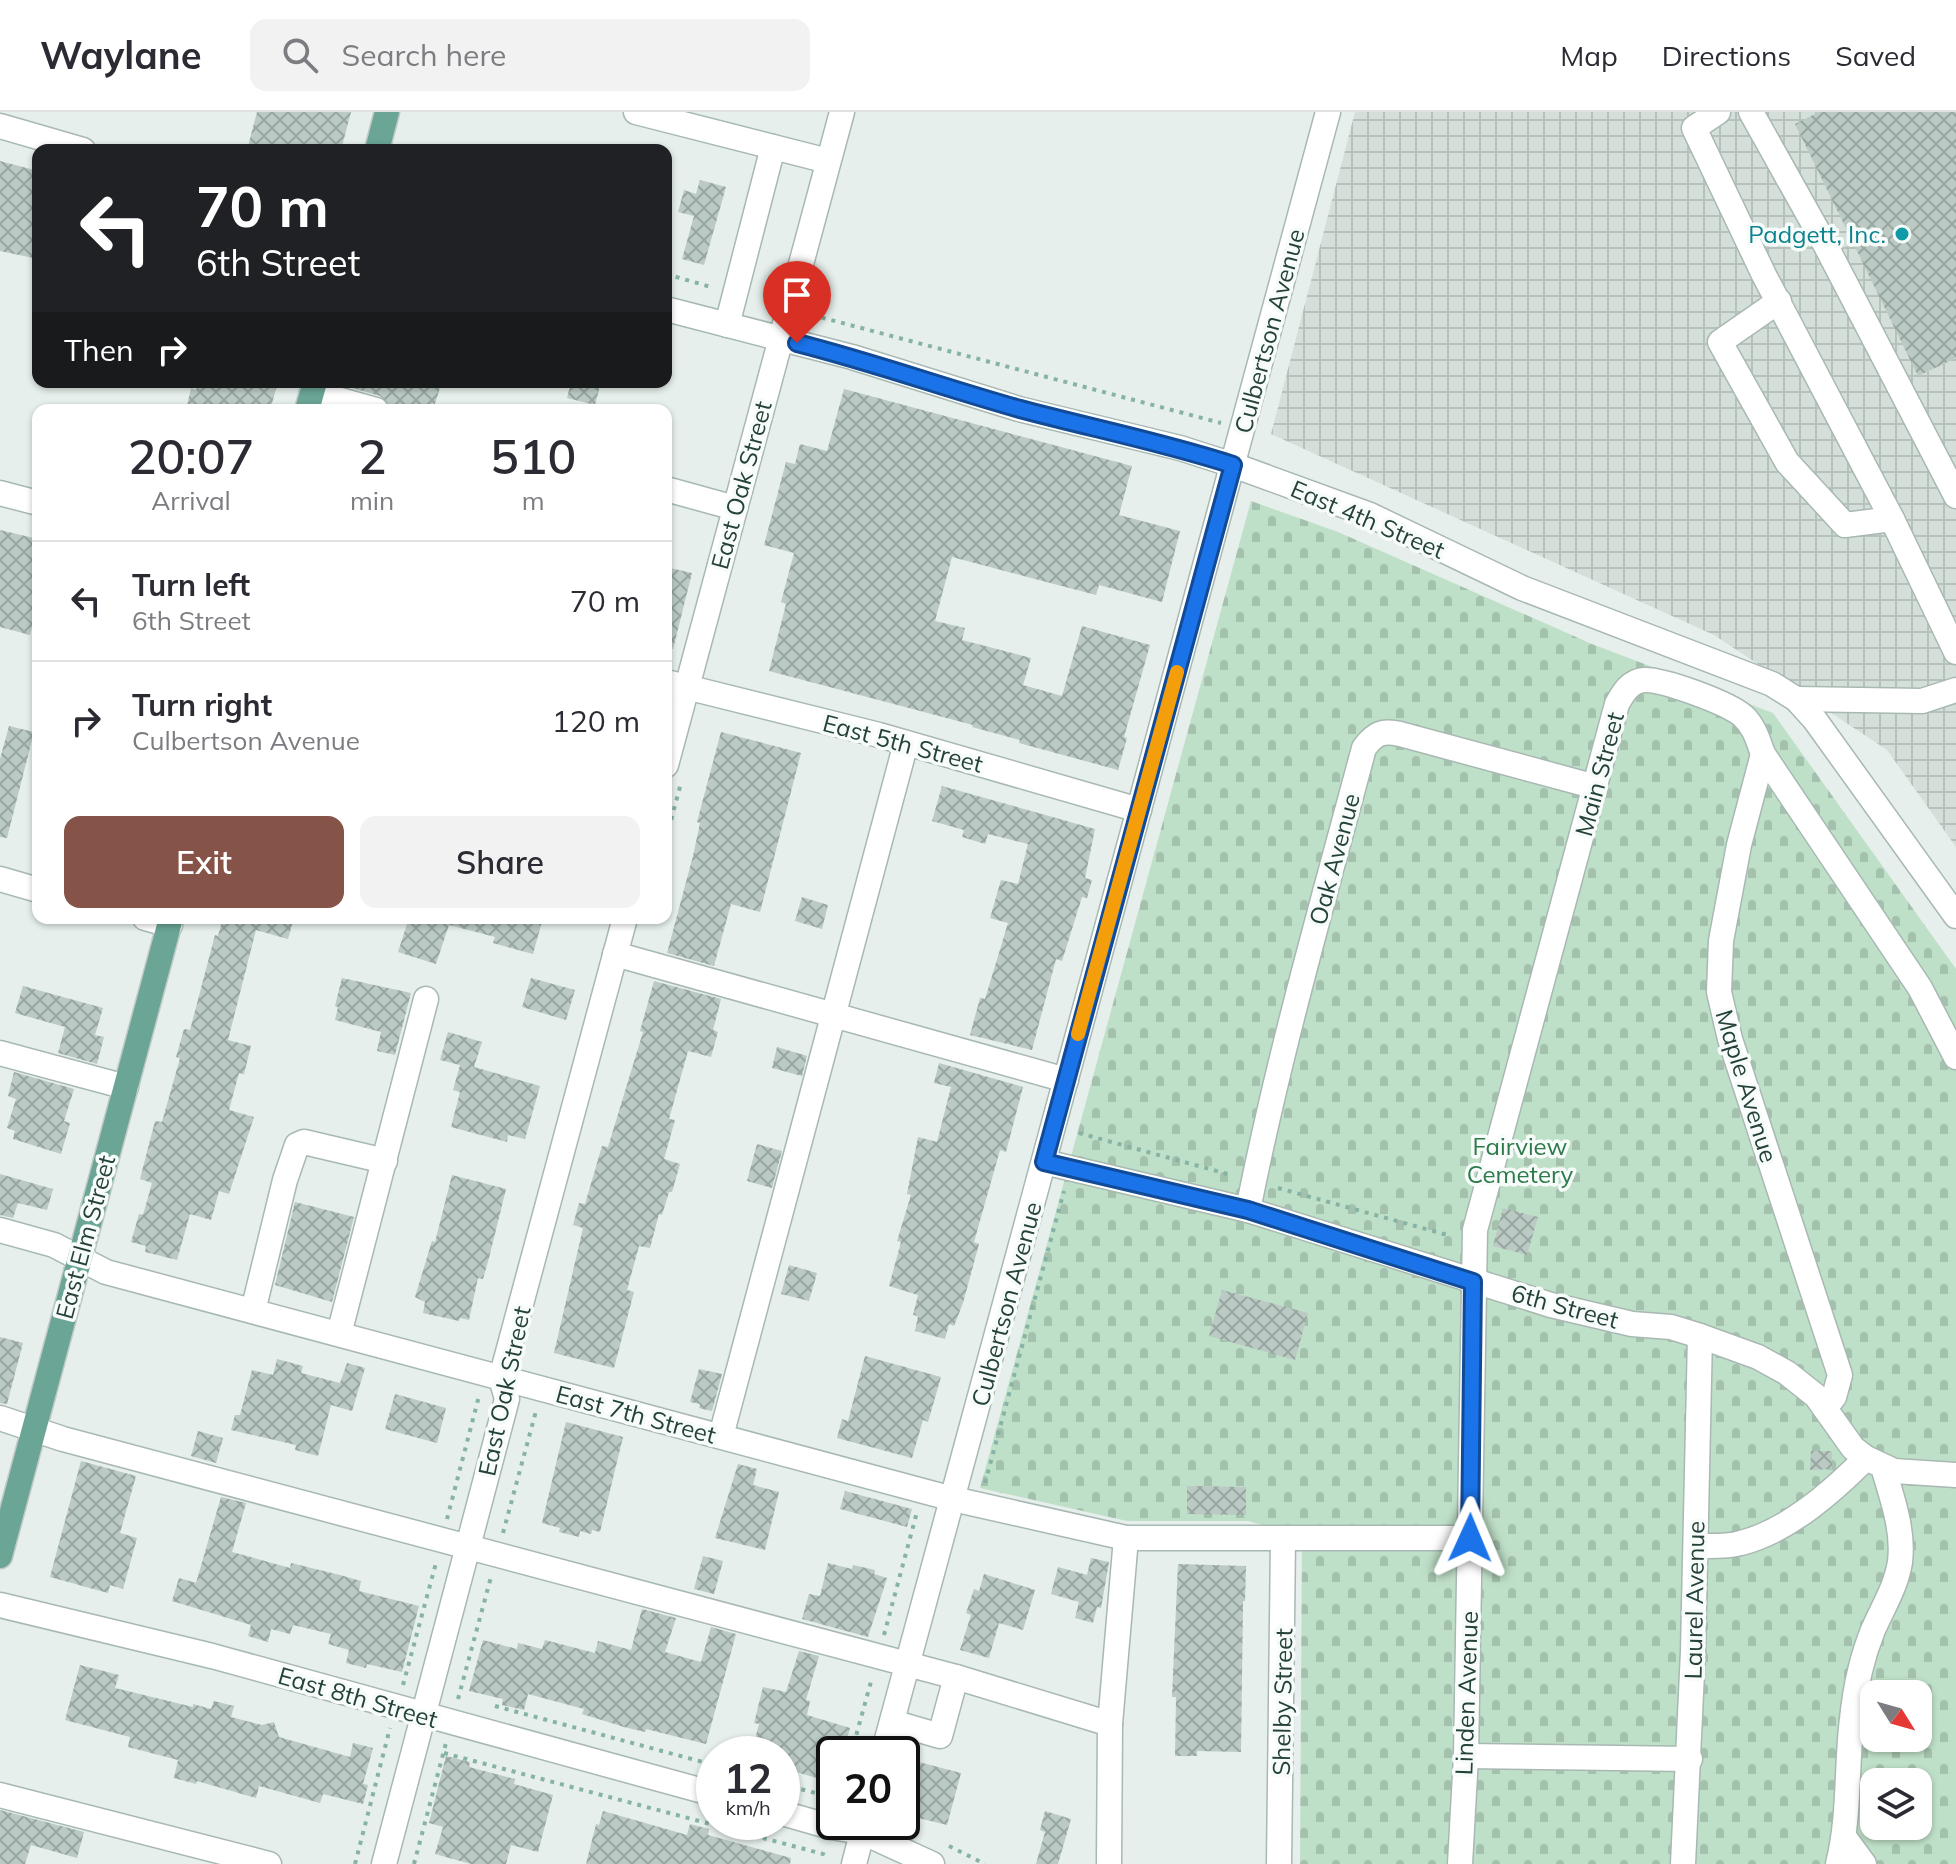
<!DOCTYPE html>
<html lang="en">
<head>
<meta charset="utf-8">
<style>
  body { margin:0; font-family:Mulish,sans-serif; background:#f2f2f3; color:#2b2b33; height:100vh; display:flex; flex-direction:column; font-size:30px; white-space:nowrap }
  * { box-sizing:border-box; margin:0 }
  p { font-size:26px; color:#7c7c81 }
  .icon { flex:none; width:44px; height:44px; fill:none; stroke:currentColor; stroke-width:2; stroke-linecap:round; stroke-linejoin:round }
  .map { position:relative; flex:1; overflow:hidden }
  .drawer { position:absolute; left:32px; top:292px; width:640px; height:520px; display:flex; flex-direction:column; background:#fff; border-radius:16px; box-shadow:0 2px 6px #0004 }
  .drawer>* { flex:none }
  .guide { position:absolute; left:32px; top:32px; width:640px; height:244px; border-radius:16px; box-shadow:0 2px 6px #0004; background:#202124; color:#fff; overflow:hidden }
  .needle { width:52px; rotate:127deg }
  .buttons { position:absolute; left:1860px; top:1568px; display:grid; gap:16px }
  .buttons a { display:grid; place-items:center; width:72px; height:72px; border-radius:16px; background:#fff; box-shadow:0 2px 6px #0004; font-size:40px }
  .speed { position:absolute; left:696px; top:1624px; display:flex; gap:16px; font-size:40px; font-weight:700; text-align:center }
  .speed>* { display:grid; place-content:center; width:104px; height:104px; border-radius:50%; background:#fff; box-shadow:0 2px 6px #0004; line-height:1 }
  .speed small { font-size:20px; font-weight:400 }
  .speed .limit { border:4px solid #111; border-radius:12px; background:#fff; color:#111 }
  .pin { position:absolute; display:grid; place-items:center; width:68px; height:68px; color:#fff; margin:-82px -34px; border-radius:50% 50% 50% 0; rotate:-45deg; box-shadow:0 0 8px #0007 }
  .pin .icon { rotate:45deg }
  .me { position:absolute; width:88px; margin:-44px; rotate:1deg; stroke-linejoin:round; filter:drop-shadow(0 0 6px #0008) }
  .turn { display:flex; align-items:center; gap:28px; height:168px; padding:0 32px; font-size:36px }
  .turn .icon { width:104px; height:104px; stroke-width:2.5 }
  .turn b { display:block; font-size:56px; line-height:68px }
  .then { display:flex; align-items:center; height:76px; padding:0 32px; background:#0003; gap:16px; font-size:30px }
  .eta { display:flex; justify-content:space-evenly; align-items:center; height:136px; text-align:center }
  .eta b { font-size:48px; font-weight:600; line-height:56px }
  .action { display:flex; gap:16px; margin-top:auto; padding:16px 32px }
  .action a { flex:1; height:92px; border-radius:16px; background:#855347; color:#fff; font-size:32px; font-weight:600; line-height:92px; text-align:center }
  .action a+a { background:#f2f2f3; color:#2b2b33 }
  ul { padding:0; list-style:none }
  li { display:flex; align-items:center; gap:24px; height:120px; padding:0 32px; border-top:2px solid #e1e1e2 }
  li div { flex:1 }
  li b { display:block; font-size:30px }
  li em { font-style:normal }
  header { display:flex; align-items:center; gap:48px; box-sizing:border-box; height:112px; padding:0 40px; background:#fff; border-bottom:2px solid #e1e1e2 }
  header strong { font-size:38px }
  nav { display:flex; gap:44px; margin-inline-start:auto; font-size:28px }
  .search { width:560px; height:72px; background:#f2f2f3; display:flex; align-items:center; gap:20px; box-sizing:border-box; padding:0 28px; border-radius:16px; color:#7c7c81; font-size:30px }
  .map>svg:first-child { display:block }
</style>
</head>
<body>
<header>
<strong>Waylane</strong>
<div class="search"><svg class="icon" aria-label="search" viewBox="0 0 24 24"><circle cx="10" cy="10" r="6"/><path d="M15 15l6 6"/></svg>Search here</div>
<nav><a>Map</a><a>Directions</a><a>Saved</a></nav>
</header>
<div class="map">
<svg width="1956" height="1752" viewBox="0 0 1956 1752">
  <defs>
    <pattern id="industrial-grid" width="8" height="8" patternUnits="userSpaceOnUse" patternTransform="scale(2)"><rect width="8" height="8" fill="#d4dfda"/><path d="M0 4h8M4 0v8" fill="none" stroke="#b6c1bc"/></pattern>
    <pattern id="cemetery-stones" width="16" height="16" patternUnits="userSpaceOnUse" patternTransform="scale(2)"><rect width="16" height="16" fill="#bfe0c8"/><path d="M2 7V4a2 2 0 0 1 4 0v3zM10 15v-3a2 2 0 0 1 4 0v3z" fill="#a4c1ad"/></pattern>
    <pattern id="building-cross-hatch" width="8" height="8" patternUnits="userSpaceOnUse" patternTransform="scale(2)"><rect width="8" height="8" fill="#bbcac4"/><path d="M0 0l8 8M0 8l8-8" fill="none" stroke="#98a6a0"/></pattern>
  </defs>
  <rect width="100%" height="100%" fill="#e6efeb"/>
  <polygon fill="url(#industrial-grid)" points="1355,0 1956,0 1956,735 1887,638 1714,523 1271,322"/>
  <path fill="url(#cemetery-stones)" fill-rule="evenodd" d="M1251 389 1338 420 1592 532 1773 601 1956 857V1752H1300L1302 1424 1248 1409H1127L980 1376ZM1874 1582H1918V1626H1874ZM1874 1670H1918V1714H1874Z"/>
  <g fill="url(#building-cross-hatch)">
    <polygon points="257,0 351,0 341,38 247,38"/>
    <polygon points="1819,0 1956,0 1956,246 1918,264 1795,12"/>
    <polygon points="0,49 38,59 38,147 0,139"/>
    <polygon points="700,68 726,75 704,153 682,147 694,104 678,100 684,78 696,82"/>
    <polygon points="198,270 278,270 270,298 186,298 191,276 196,278"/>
    <polygon points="343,270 430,270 429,273 440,276 433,298 410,298 389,292 380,284 342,273"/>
    <polygon points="571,270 601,270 595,293 567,286"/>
    <polygon points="844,277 1132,354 1119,403 1180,419 1162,490 1099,473 1096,483 952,445 935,509 965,516 962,528 1031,546 1023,573 1062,584 1082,514 1150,533 1124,625 1127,626 1118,658 1019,631 1020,628 972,615 973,613 769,559 786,492 781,490 794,441 764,433 786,350 795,352 800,332 827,339"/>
    <polygon points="0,418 38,427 38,507 34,506 30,523 0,515"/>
    <polygon points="666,455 692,461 673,537 666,536"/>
    <polygon points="9,614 34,620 7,726 0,725 0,647"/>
    <polygon points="721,620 801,641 760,800 731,792 714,854 667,841 693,744 700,711 697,710"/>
    <polygon points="942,674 1095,717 1085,766 1092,768 1087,786 1082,785 1062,849 1056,847 1032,938 970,923 980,886 985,887 1008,811 990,806 1001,768 1018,772 1028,732 988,722 985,732 962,725 964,718 932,709"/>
    <polygon points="802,785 828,793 822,817 795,809"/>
    <polygon points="223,806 294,806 288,827 256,818 228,928 251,934 244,962 239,961 229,998 254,1005 229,1082 219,1079 211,1108 190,1102 177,1148 145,1140 146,1134 131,1130 139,1102 143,1103 152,1071 140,1067 155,1009 162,1010 180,946 176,945 184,917 190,918 215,823 218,824"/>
    <polygon points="409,806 543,806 533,842 493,831 495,825 449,813 436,852 398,840"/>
    <polygon points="342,866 411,881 395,943 377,939 381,920 335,908 338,895 335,894"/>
    <polygon points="531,866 575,878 566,908 522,895"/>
    <polygon points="654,869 721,887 713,918 718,920 711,945 688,939 669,1007 675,1008 664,1047 680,1052 672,1080 669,1080 662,1103 659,1102 650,1136 639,1134 627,1178 634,1180 614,1256 554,1241 583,1116 573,1113 579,1091 585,1092 602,1034 608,1035 643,920 640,919"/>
    <polygon points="23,874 103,896 95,923 104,925 97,952 58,941 65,915 15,901"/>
    <polygon points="448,920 482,930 474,955 540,974 525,1027 508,1023 507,1030 451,1015 460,980 453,978 460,953 440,948"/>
    <polygon points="777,935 807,944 802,964 772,956"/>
    <polygon points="939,951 1023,975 1006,1040 1000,1038 974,1130 979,1132 963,1191 954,1214 949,1212 945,1227 915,1219 918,1204 913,1203 918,1183 889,1174 901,1130 897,1129 911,1083 907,1082 918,1025 937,1030 951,975 934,971"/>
    <polygon points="14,960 74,977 64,1009 70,1011 61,1042 13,1027 15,1019 7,1016 16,987 8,984"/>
    <polygon points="757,1032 782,1039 772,1076 747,1069"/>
    <polygon points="0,1062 53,1077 47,1098 18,1091 13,1106 0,1103"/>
    <polygon points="452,1063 506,1077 489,1146 483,1167 478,1166 469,1208 460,1206 459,1209 423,1201 425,1190 415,1185 432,1129 435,1130"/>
    <polygon points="295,1090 354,1105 332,1190 275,1173"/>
    <polygon points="1503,1096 1538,1105 1527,1143 1493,1134"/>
    <polygon points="789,1153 817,1161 809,1189 781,1182"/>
    <polygon points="1222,1178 1308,1201 1295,1248 1209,1224"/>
    <polygon points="0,1225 23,1231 7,1292 0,1291"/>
    <polygon points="865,1244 941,1265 928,1310 923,1308 912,1346 837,1326 842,1307 848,1309"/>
    <polygon points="277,1247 303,1254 301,1261 340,1271 347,1251 365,1256 352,1299 331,1293 318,1344 295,1338 296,1333 231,1318 235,1303 240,1303 252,1258 273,1263"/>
    <polygon points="699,1257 722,1262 712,1299 699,1296 700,1292 690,1290"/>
    <polygon points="395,1282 446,1296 437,1331 385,1317"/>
    <polygon points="566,1310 623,1325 600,1420 592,1418 591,1422 580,1419 579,1425 559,1420 560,1416 542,1411"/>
    <polygon points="198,1319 223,1326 216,1351 191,1344"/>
    <polygon points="1811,1339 1832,1339 1832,1357 1810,1358"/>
    <polygon points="81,1349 136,1364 120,1421 137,1426 123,1477 110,1473 108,1481 50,1465"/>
    <polygon points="738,1352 757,1357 753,1373 779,1380 765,1438 715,1426"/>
    <polygon points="1187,1374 1246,1375 1246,1403 1187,1402"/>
    <polygon points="845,1379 912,1397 907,1415 840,1397"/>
    <polygon points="221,1385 246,1391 232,1440 290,1456 291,1451 340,1463 361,1469 359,1479 419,1494 402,1560 367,1552 366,1556 346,1551 349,1538 328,1532 331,1522 293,1513 290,1522 271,1517 268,1530 248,1524 251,1513 172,1489 179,1466 196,1471"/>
    <polygon points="703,1444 723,1449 714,1482 694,1477"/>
    <polygon points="1091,1446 1109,1450 1101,1496 1097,1495 1093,1511 1075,1506 1079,1490 1051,1482 1058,1455 1087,1463"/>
    <polygon points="828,1451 852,1457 853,1453 875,1458 874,1462 887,1466 868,1525 802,1507 809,1482 820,1484"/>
    <polygon points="1178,1452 1246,1454 1245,1489 1243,1489 1241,1640 1197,1639 1197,1644 1175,1644 1176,1585 1172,1585"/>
    <polygon points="984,1462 1035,1478 1023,1518 999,1511 989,1546 960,1538 971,1503 966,1501 974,1477 979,1479"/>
    <polygon points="642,1497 676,1506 665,1540 701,1550 711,1515 736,1522 706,1632 646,1617 645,1620 624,1615 582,1602 584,1597 528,1582 524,1598 502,1593 503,1587 469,1579 483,1528 517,1537 518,1531 542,1537 545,1528 595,1541 598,1529 631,1538"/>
    <polygon points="799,1539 819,1544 806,1588 810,1589 807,1603 850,1616 843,1642 834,1642 834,1667 818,1662 817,1666 782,1656 782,1642 751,1642 759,1612 754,1611 763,1575 786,1580"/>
    <polygon points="80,1553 119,1563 115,1576 193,1595 193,1592 211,1597 214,1589 234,1594 231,1605 262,1613 274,1610 279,1625 350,1645 353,1631 373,1636 363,1672 368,1673 363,1692 323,1682 320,1691 259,1674 256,1686 197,1669 196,1672 174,1666 178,1648 128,1635 130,1625 65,1608"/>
    <polygon points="446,1644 470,1650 469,1655 515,1667 514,1672 553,1683 538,1740 511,1733 506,1752 471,1752 435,1742 443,1715 429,1711"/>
    <polygon points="911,1648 961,1661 947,1713 902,1702 902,1684"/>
    <polygon points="0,1698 84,1720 77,1746 31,1733 25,1752 0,1752"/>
    <polygon points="603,1699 687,1723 690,1712 709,1717 708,1723 791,1746 790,1752 586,1752 596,1712 599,1713"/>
    <polygon points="1045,1699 1071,1707 1058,1752 1036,1752 1045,1720 1040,1718"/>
  </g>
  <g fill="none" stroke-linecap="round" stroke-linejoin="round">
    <defs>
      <g id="minor">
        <polyline points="636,0 828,49"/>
        <polyline points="1718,0 1694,16 1764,163 1892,407 1956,540"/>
        <polyline points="1751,0 1826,134 1956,384"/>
        <polyline points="0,14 83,38"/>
        <polyline points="1779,189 1720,230 1787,350 1845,413 1892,407"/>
        <polyline points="666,197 852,245 1019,297 1180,336 1233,353 1370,403 1522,476 1772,572 1796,587 1815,608 1956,804"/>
        <polyline points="727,213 773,35"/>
        <polyline points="312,280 376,298"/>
        <polyline points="666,377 735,396"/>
        <polyline points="0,381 38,391"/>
        <polyline points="666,570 879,623 1139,698"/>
        <polyline points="1796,587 1922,589 1956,578"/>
        <polyline points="1763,642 1739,733 1721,829 1719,880 1730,927 1840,1263 1834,1285 1825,1296"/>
        <polyline points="666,653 842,0"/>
        <polyline points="0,767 38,778"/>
        <polyline points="145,806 170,813"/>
        <polyline points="615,842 1066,968"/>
        <polyline points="0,941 126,975"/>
        <polyline points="1044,1050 1248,1098 1551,1193 1632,1212 1671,1215 1700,1224 1758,1245 1787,1261 1816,1284 1853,1336 1866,1346 1894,1359 1956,1363"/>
        <path d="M1248 1098C1279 942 1323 789 1364 636 1375 621 1383 618 1400 622L1585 672 1595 678"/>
        <polyline points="0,1118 54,1133 106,1160 953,1387 1126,1426 1470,1426"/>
        <polyline points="253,1199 285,1068 297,1033 304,1030 385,1049"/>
        <polyline points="339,1222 426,887"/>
        <polyline points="0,1306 63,1327 956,1565 940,1624 892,1610"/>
        <polyline points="721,1324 906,631"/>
        <path d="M1696 1434C1710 1434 1727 1435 1741 1431 1788 1419 1832 1380 1866 1346"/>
        <polyline points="0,1493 212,1544 714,1682"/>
        <polyline points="956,1565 1110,1612"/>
        <polyline points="883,1642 1328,0"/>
        <polyline points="1466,1644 1690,1647"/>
        <polyline points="0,1683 269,1752"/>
        <polyline points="782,1701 831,1715 862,1720 932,1752"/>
        <polyline points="1845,1726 1864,1752"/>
        <polyline points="384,1752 507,1287 501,1266 625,806"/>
        <polyline points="854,1752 865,1710"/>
        <polyline points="1109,1752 1110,1612 1126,1426"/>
        <polyline points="1279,1752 1283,1427"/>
        <path d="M1460 1752 1466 1644 1475 1118 1617 592C1623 581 1630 569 1644 568 1663 567 1728 591 1743 604 1754 614 1758 628 1763 642L1920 876 1956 945"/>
        <polyline points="1683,1752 1693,1539 1700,1224"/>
        <path d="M1838 1752C1850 1704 1846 1655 1852 1607 1855 1577 1862 1545 1873 1518 1883 1495 1896 1475 1900 1450 1904 1418 1892 1386 1883 1355"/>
      </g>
      <g id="major">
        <polyline points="377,38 387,0"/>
        <polyline points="307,298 315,270"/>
        <polyline points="0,1444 171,806"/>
      </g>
    </defs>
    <use href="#minor" stroke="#a8b8b2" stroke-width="27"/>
    <use href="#major" stroke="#c2cac8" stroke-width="27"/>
    <g stroke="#86b3a5" stroke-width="4" stroke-dasharray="4 6" stroke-linecap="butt">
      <polyline points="666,162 711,175"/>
      <polyline points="812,203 1221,311"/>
      <polyline points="666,727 681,671"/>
      <polyline points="1079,1021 1231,1063"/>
      <polyline points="1278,1076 1451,1124"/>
      <polyline points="985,1371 1064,1079"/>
      <polyline points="447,1407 479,1284"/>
      <polyline points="503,1421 536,1299"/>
      <polyline points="884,1523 917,1400"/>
      <polyline points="403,1573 436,1451"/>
      <polyline points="458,1587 491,1465"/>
      <polyline points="495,1594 714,1653"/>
      <polyline points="444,1641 823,1742 825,1735"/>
      <polyline points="851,1642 872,1566"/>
      <polyline points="902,1671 907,1650"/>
      <polyline points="782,1672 834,1686"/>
      <polyline points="949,1734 985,1752"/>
      <polyline points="355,1752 390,1616"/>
      <polyline points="414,1752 446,1631"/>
    </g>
    <use href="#minor" stroke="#fff" stroke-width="24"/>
    <use href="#major" stroke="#6aa596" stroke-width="24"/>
  </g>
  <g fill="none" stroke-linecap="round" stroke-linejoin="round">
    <defs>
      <path id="route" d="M797 231C872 250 945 276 1020 297 1091 316 1162 330 1233 353L1044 1050 1248 1098 1473 1170 1470 1426"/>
    </defs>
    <use href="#route" stroke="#114b97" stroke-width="20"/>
    <use href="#route" stroke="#1a73e8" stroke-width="14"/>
    <polyline stroke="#f59e0b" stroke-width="14" points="1078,922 1177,560"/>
  </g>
  <circle fill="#0f9aa8" stroke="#f7fbf9" stroke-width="3" cx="1902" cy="122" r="8"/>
  <g text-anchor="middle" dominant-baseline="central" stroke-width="7" stroke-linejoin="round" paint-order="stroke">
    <g font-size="24" fill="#0d838f" stroke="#f7fbf9" text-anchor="end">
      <text x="1886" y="122">Padgett, Inc.</text>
    </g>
    <g font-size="24" fill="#24423a" stroke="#f7fbf9">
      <text transform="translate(1269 219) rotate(-75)">Culbertson Avenue</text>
      <text transform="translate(741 373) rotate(-75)">East Oak Street</text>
      <text transform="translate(1368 407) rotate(23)">East 4th Street</text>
      <text transform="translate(903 631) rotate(15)">East 5th Street</text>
      <text transform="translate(1599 662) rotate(-75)">Main Street</text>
      <text transform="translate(1334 747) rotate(-75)">Oak Avenue</text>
      <text transform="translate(1747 974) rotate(73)">Maple Avenue</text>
      <text transform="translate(85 1125) rotate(-75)">East Elm Street</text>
      <text transform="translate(1006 1192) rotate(-75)">Culbertson Avenue</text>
      <text transform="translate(1565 1194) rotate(15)">6th Street</text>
      <text transform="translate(504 1279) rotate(-78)">East Oak Street</text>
      <text transform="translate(636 1302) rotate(15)">East 7th Street</text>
      <text transform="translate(1694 1488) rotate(-89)">Laurel Avenue</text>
      <text transform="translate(1466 1581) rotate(-88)">Linden Avenue</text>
      <text transform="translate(358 1585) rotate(16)">East 8th Street</text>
      <text transform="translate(1282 1590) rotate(-89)">Shelby Street</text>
    </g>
    <g font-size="24" fill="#2d7a4b" stroke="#f7fbf9">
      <text x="1520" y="1034">Fairview<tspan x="1520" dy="28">Cemetery</tspan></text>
    </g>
  </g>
</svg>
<div class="buttons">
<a><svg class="needle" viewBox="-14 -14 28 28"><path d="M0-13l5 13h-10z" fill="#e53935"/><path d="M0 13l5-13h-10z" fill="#7c7c81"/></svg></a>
<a><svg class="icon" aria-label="layers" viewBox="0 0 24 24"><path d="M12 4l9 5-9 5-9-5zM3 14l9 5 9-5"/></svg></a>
</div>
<div class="speed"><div>12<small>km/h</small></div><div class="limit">20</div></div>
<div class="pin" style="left:797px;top:231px;background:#d93025"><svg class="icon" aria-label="arrive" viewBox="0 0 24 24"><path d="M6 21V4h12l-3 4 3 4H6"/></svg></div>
<svg class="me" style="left:1470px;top:1426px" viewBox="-20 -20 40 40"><path d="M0-17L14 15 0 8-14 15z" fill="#1a73e8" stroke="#fff" stroke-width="4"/></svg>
<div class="guide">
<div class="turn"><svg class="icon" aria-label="left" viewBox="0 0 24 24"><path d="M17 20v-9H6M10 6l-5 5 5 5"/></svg><div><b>70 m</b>6th Street</div></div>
<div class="then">Then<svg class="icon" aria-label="right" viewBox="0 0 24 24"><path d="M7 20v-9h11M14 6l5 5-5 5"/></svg></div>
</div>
<section class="drawer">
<div class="eta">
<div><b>20:07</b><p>Arrival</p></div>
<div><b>2</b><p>min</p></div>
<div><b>510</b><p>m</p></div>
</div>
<ul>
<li><svg class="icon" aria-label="left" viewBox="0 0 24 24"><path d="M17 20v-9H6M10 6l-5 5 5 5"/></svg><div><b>Turn left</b><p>6th Street</p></div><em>70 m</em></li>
<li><svg class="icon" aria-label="right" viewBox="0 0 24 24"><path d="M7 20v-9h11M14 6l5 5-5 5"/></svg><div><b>Turn right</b><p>Culbertson Avenue</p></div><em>120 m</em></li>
</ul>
<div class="action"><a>Exit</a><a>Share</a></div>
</section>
</div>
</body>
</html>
